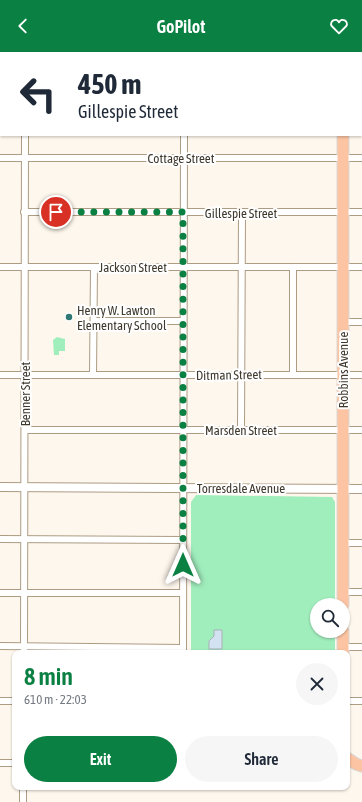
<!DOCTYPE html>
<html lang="en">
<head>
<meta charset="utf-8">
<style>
  body { margin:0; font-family:"Asap Condensed",sans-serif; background:#f6f6f7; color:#1f2937; height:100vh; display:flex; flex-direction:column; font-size:15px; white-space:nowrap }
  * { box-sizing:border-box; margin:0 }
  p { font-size:13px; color:#747a83 }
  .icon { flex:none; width:22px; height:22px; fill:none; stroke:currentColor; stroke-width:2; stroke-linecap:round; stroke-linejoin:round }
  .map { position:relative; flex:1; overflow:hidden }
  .drawer { position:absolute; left:12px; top:598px; width:338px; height:140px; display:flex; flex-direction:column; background:#fff; border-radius:8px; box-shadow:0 1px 3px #0004 }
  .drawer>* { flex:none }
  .hud { position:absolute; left:0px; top:0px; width:362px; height:84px; box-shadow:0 1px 3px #0004; background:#fff; color:#1f2937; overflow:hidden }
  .buttons { position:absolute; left:310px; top:546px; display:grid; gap:8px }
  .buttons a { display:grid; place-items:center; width:40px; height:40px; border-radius:50%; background:#fff; box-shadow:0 1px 3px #0004; font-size:20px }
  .pin { position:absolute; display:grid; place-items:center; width:34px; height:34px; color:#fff; margin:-17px; border:2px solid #fff; border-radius:50%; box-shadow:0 1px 4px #0007 }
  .me { position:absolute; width:44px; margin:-22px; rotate:0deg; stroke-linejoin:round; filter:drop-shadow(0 0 3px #0008) }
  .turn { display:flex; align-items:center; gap:14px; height:84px; padding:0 12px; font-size:18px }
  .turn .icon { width:52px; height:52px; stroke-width:2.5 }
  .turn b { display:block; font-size:28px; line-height:34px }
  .round { display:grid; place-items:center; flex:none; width:42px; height:42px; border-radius:21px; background:#f6f6f7 }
  .head { display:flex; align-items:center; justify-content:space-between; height:68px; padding:0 12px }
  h1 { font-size:24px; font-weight:600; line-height:30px; color:#0b8043 }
  .action { display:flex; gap:8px; margin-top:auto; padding:8px 12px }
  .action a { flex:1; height:46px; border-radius:24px; background:#0b8043; color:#fff; font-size:16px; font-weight:600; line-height:46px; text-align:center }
  .action a+a { background:#f6f6f7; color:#1f2937 }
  header { display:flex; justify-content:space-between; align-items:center; height:52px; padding:0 12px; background:#0b8043; color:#fff; font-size:18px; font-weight:600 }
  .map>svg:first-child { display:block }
</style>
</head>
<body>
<header><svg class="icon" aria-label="back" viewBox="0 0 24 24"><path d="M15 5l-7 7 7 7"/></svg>GoPilot<svg class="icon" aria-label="heart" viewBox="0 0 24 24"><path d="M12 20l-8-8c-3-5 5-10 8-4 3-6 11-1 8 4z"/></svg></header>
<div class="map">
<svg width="362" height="750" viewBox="0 0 362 750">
  <rect width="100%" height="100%" fill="#fef7ed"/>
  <g fill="#a1eebd">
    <polygon points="57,285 65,287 65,299 59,299 59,303 54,303 53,288"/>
    <polygon points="196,443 332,445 335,450 335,553 317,553 317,579 335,579 335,601 191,601 191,450"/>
  </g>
  <polygon fill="#d3e2f1" stroke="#a7afb6" points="214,578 222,578 222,597 209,597 209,589 214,584"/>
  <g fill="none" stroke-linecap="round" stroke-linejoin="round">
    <defs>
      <g id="minor">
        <polyline points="184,0 184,1"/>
        <polyline points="25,1 25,0"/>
        <polyline points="361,51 362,51"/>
        <polyline points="0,106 362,106"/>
        <polyline points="24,160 362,160"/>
        <polyline points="0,215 362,215"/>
        <polyline points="94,269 183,269"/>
        <polyline points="343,270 362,270"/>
        <polyline points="0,323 362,323"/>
        <polyline points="93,323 94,215"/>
        <polyline points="293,323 293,215"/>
        <polyline points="25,378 362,378"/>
        <polyline points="241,378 242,161"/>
        <polyline points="0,487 183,488"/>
        <polyline points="343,491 362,491"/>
        <polyline points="343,540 362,540"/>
        <polyline points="0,541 183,541"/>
        <polyline points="0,594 183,596"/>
        <polyline points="343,595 362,595"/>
        <polyline points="24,601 25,83"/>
        <polyline points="183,601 184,83"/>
        <polyline points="0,649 15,649"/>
        <polyline points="347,649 362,649"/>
        <polyline points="0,711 15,711"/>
        <polyline points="23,750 23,735"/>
      </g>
      <polyline id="tertiary" points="0,435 362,437"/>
      <g id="trunk">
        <polyline points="343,1 343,0"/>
        <polyline points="343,553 343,83"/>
        <polyline points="343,601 343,579"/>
        <polyline points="347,706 356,712 362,714"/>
      </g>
    </defs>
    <use href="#minor" stroke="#ac9c83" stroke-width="8"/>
    <use href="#tertiary" stroke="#ac9c83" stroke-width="10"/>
    <use href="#trunk" stroke="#d9d7d5" stroke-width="13"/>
    <use href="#minor" stroke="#fff" stroke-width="6"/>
    <use href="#tertiary" stroke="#fff" stroke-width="8"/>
    <use href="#trunk" stroke="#fcc4a2" stroke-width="11"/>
  </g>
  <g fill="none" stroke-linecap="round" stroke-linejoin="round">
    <polyline stroke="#0b8043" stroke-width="7" stroke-dasharray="0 12.6" points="56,160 183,160 183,513"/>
  </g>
  <circle fill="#2f7874" stroke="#fff" stroke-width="1.5" cx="69" cy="265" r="4"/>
  <g text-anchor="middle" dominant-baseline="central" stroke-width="4" stroke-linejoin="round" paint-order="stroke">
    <g font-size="13" fill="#3f392e" stroke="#fff">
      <text x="181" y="106">Cottage Street</text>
      <text x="241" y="161">Gillespie Street</text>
      <text x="133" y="215">Jackson Street</text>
      <text transform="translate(343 318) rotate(-90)">Robbins Avenue</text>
      <text transform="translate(229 323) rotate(-1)">Ditman Street</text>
      <text transform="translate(25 342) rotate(-90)">Benner Street</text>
      <text x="241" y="378">Marsden Street</text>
      <text x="241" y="436">Torresdale Avenue</text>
    </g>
    <g font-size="13" fill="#3f392e" stroke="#fff" text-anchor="start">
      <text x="77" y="258">Henry W. Lawton<tspan x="77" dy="15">Elementary School</tspan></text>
    </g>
  </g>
</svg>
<div class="buttons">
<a><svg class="icon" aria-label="search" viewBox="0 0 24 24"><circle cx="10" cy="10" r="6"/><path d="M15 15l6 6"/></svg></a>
</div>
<div class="pin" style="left:56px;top:160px;background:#d93025"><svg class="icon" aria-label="arrive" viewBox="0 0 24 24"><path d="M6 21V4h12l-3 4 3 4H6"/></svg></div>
<svg class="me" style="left:183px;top:513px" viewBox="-20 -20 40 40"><path d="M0-17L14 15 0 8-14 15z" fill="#0b8043" stroke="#fff" stroke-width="4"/></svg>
<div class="hud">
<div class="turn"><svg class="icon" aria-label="left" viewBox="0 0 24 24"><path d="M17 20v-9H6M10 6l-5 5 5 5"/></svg><div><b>450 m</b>Gillespie Street</div></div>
</div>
<section class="drawer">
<div class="head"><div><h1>8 min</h1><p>610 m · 22:03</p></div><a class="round"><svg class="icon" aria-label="close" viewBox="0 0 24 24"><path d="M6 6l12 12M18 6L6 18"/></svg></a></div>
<div class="action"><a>Exit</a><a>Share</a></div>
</section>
</div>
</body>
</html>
